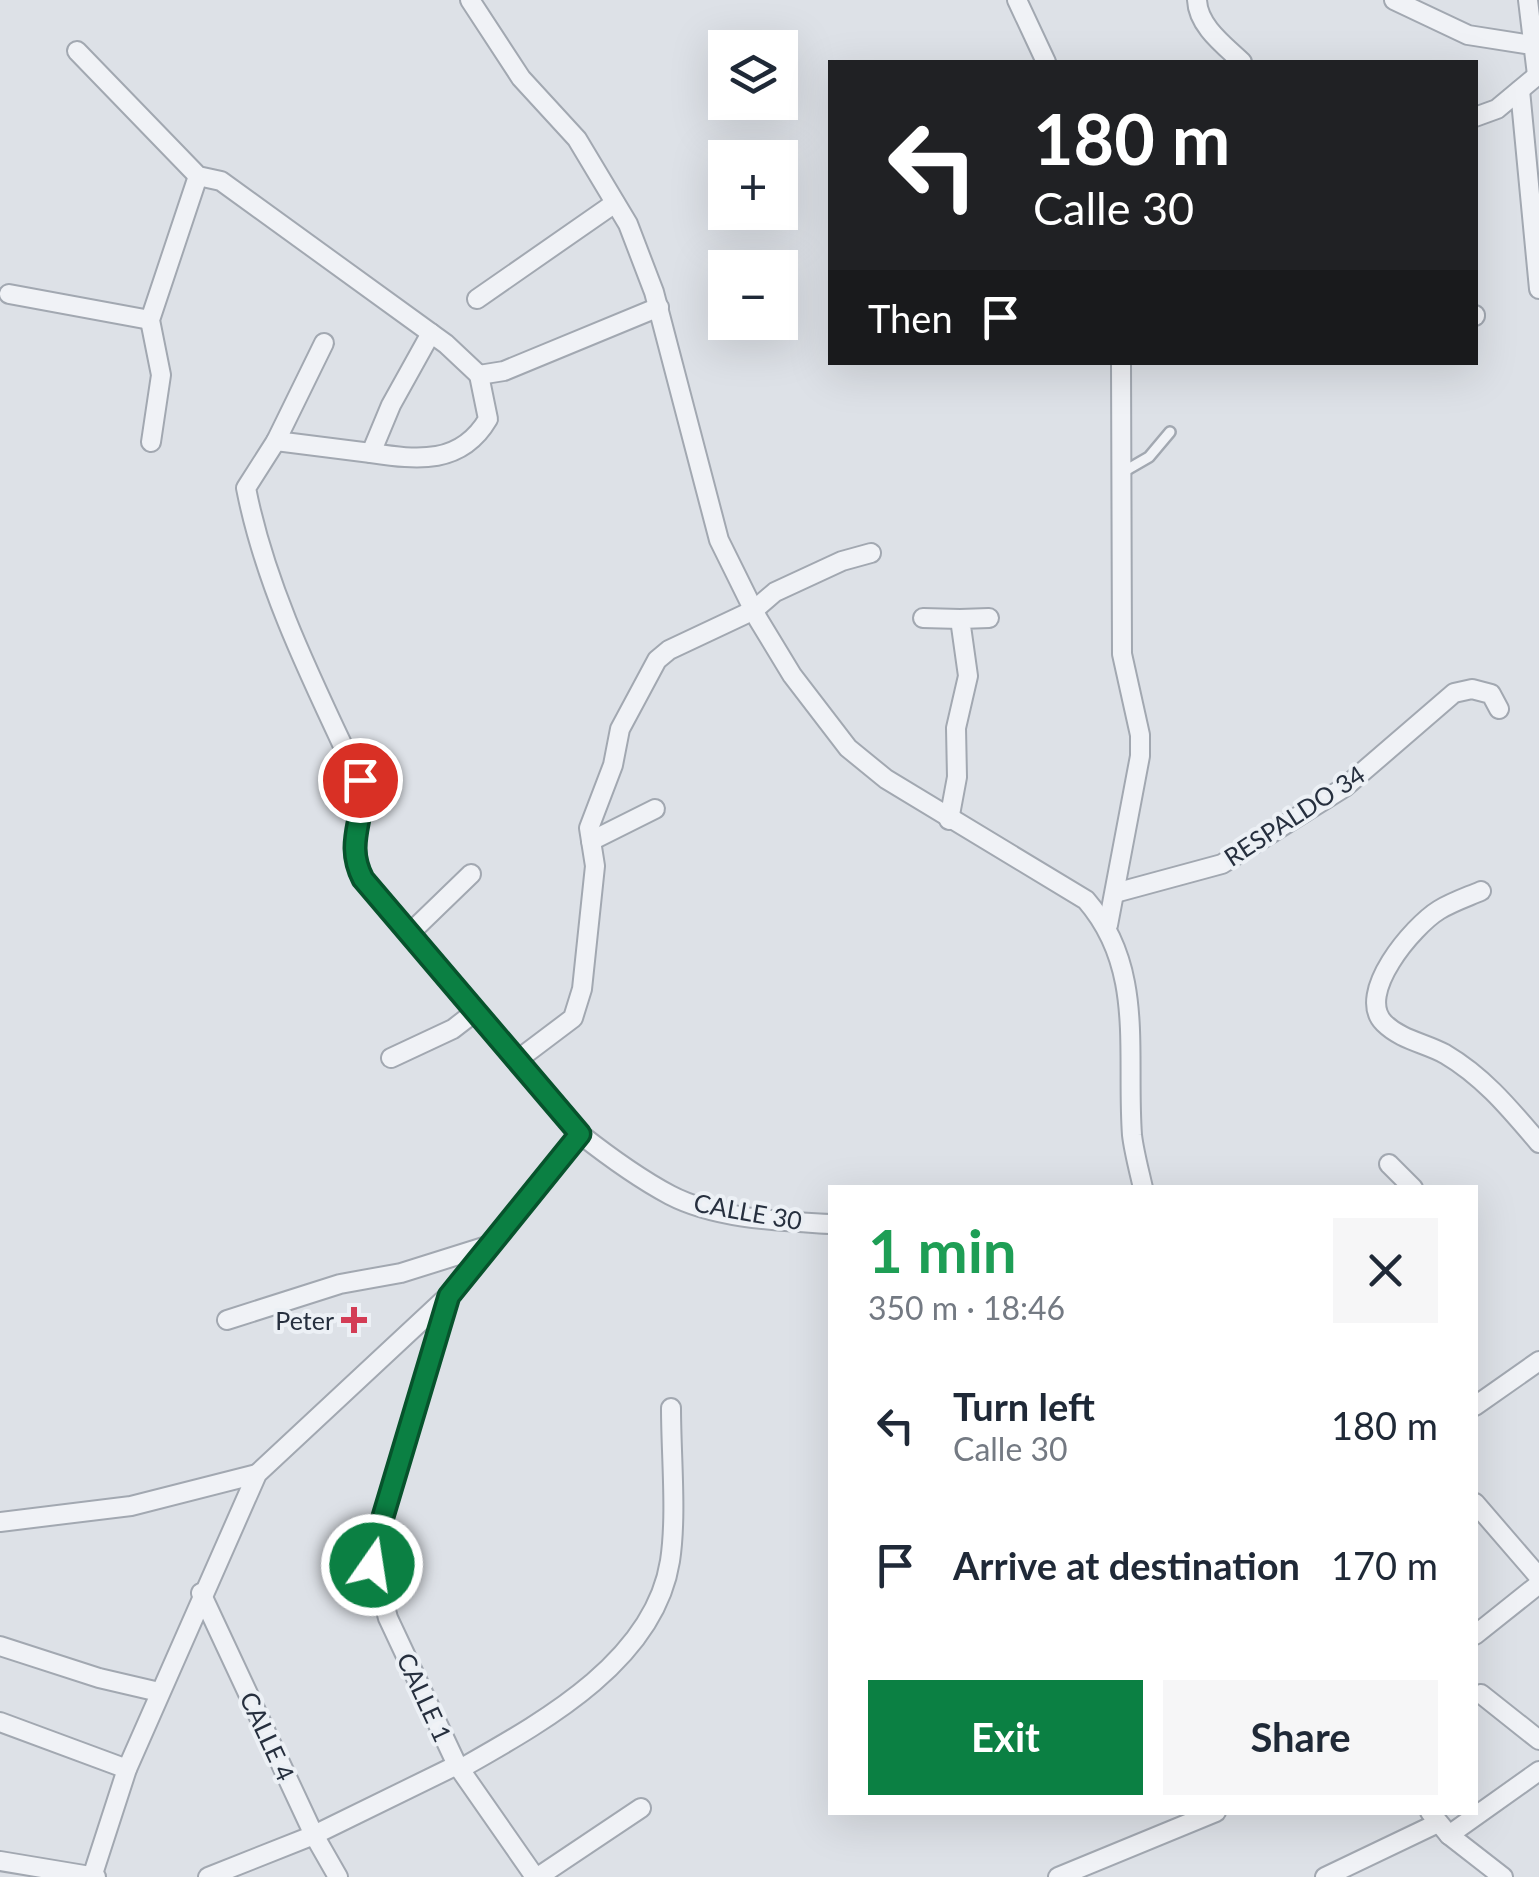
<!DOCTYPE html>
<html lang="en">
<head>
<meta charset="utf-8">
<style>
  body { margin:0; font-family:Lato,sans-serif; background:#f6f6f7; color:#1f2937; height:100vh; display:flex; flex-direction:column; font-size:38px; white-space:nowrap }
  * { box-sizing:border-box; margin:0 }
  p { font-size:32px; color:#747a83 }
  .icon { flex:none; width:55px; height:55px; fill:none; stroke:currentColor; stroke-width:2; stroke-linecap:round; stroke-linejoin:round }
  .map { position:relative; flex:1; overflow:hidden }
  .details { position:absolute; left:828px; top:1185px; width:650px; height:630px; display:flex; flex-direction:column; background:#fff; border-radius:0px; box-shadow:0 10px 40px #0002 }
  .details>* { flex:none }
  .hud { position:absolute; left:828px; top:60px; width:650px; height:305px; border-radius:0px; box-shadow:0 10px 40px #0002; background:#202124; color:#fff; overflow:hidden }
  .tools { position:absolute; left:708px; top:30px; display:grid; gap:20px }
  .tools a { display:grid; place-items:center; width:90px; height:90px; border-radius:0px; background:#fff; box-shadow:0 10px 40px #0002; font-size:50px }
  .pin { position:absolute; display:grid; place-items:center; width:85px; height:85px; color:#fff; margin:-42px; border:5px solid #fff; border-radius:50%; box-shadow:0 2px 10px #0007 }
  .me { position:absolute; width:110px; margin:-55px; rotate:13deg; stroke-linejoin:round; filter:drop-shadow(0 0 8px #0008) }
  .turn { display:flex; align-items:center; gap:35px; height:210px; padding:0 40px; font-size:45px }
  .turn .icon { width:130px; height:130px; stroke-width:2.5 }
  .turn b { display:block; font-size:70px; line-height:85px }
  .then { display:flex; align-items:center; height:95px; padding:0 40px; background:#0003; gap:20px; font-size:38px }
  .round { display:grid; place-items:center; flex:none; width:105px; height:105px; border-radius:0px; background:#f6f6f7 }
  .headline { display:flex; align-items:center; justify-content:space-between; height:170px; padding:0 40px }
  h1 { font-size:60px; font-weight:700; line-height:75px; color:#1e9e55 }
  .button { display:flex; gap:20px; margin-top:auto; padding:20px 40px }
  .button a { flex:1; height:115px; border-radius:0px; background:#0b8043; color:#fff; font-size:40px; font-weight:700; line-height:115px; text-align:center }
  .button a+a { background:#f6f6f7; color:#1f2937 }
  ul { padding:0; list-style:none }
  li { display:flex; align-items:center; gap:30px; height:140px; padding:0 40px }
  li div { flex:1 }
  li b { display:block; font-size:38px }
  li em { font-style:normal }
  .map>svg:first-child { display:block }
</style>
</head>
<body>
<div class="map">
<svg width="1539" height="1877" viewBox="0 0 1539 1877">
  <rect width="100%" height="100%" fill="#dde1e7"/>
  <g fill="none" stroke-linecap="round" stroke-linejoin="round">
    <defs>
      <polyline id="lane" points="1123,472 1149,457 1170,432"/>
      <g id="street">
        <path d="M470 0 521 78 577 139 628 224 654 292 719 540 758 619 792 675 848 748 886 779 1086 900C1145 968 1126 1051 1132 1135 1134 1152 1139 1170 1143 1188"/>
        <polyline points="1017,0 1046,62"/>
        <path d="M1197 0C1198 26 1224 45 1242 62"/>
        <polyline points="1394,0 1468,35 1532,45"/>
        <polyline points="1528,0 1537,75"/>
        <polyline points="77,51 198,176 221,181 446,344 479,375 504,371 659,307"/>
        <polyline points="1520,90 1539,289"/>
        <polyline points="1475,117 1497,109 1539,74"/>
        <polyline points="9,294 150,320"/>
        <polyline points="477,299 615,203"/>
        <polyline points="1475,315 1475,316"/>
        <path d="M431 333 391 405 371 453C418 460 461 465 488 419L479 375"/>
        <polyline points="324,343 276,441 371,453"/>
        <path d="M276 441 246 488C266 590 315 686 359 780 368 817 343 840 363 879L580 1134C608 1156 638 1178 670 1195 716 1219 779 1221 830 1224"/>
        <polyline points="151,442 161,375 150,320 198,176"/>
        <polyline points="923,618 960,619"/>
        <polyline points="949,820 957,777 956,728 968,676 960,619 989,618"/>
        <polyline points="591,841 655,809"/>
        <path d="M1481 891C1467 897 1452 902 1439 910 1413 926 1355 994 1384 1023 1401 1040 1425 1043 1445 1054 1484 1077 1510 1109 1539 1143"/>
        <polyline points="1115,893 1222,864 1345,787 1454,693 1472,689 1491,694 1499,709"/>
        <polyline points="1108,925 1140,756 1140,735 1122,654 1121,362"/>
        <polyline points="409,934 471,874"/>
        <polyline points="391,1058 453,1029 475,1012"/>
        <polyline points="516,1061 573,1018 582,989 595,866 589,828 613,765 620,729 657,660 669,650 754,610 775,592 842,561 871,553"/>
        <polyline points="1389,1164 1413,1188"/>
        <polyline points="227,1320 340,1284 401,1273 490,1245"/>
        <polyline points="1475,1406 1539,1361"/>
        <polyline points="1475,1503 1539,1577"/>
        <polyline points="0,1522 131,1506 257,1474"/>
        <polyline points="201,1593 314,1835 338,1877"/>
        <polyline points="1475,1635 1539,1584"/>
        <polyline points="0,1646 99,1678 159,1692"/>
        <polyline points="1481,1694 1539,1740"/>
        <polyline points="0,1722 127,1769"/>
        <path d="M460 1769C541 1723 654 1662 670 1561 677 1515 671 1456 671 1408"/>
        <polyline points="1430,1812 1449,1835 1503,1877"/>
        <polyline points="1449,1835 1539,1771"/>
        <polyline points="0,1861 96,1877"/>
        <polyline points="92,1877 127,1769 257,1474 448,1296"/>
        <polyline points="208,1877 314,1835 457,1765"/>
        <polyline points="535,1877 457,1765 388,1618 371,1556 449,1295 580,1134"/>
        <polyline points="538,1877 641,1808"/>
        <polyline points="1058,1877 1216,1812"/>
        <polyline points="1325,1877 1438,1823"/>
      </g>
    </defs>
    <use href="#lane" stroke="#a2a8b1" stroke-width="14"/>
    <use href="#street" stroke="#a2a8b1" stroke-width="22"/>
    <use href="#lane" stroke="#f0f2f6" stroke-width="9"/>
    <use href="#street" stroke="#f0f2f6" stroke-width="18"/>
  </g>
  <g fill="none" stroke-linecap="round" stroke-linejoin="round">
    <defs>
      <path id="route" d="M360 780C368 817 343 840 363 879L580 1134 449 1296 373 1550 372 1565"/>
    </defs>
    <use href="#route" stroke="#07532c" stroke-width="25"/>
    <use href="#route" stroke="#0b8043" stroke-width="18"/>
  </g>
  <path fill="#d33c55" stroke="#ecf0f5" stroke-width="4" d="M349 1305h10v10h10v10h-10v10h-10v-10h-10v-10h10z"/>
  <g text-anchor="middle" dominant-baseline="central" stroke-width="8" stroke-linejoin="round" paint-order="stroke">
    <g font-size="25" fill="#262f3e" stroke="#ecf0f5">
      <text transform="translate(1294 815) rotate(-33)">RESPALDO 34</text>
      <text transform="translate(748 1211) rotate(10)">CALLE 30</text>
      <text transform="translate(425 1697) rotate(65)">CALLE 1</text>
      <text transform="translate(268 1736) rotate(65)">CALLE 4</text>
    </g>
    <g font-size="25" fill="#262f3e" stroke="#ecf0f5" text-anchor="end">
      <text x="334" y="1320">Peter</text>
    </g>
  </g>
</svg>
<div class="tools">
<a><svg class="icon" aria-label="layers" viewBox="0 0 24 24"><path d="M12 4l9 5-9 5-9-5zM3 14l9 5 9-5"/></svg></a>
<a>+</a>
<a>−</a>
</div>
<div class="pin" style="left:360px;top:780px;background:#d93025"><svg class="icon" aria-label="arrive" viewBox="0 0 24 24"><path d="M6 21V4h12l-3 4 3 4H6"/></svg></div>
<svg class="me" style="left:372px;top:1565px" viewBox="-20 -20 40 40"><circle r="17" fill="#0b8043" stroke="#fff" stroke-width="3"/><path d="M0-11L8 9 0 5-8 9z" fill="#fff"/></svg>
<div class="hud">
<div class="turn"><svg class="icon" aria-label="left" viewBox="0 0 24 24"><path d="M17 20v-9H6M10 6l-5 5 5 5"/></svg><div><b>180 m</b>Calle 30</div></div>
<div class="then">Then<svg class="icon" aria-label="arrive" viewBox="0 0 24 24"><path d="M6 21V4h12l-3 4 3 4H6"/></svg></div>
</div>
<section class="details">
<div class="headline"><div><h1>1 min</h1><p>350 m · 18:46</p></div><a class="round"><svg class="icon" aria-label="close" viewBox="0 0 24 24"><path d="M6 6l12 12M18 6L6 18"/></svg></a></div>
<ul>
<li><svg class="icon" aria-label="left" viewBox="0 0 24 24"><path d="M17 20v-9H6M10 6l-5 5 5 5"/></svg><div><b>Turn left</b><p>Calle 30</p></div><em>180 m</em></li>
<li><svg class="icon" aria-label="arrive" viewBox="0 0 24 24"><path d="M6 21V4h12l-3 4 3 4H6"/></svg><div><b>Arrive at destination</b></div><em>170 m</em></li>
</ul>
<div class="button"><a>Exit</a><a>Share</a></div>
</section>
</div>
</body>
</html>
